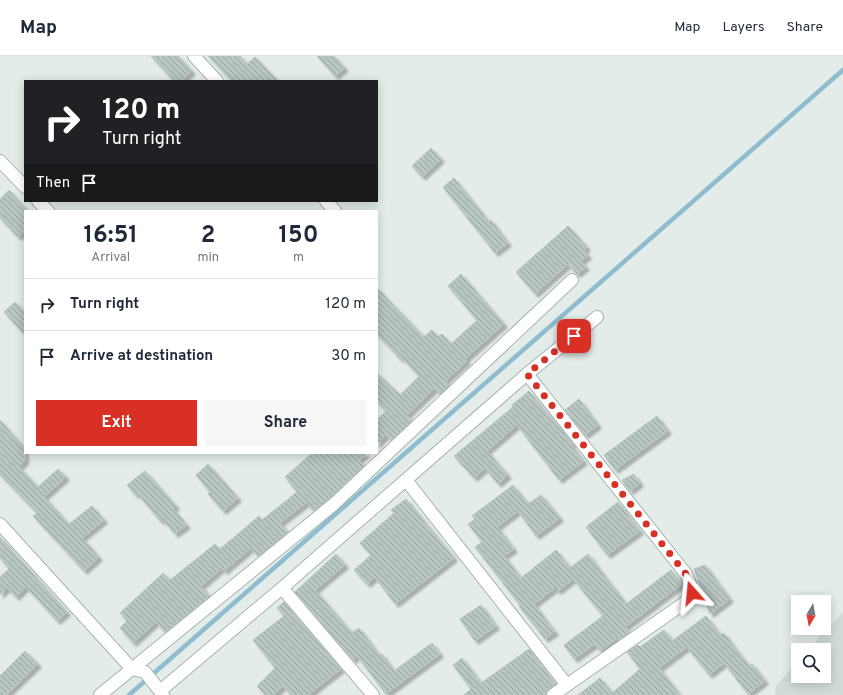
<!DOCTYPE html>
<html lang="en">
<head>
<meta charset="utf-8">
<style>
  body { margin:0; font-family:Overpass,sans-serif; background:#f6f6f7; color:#1f2937; height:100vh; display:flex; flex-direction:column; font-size:15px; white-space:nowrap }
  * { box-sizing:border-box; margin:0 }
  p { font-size:13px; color:#747a83 }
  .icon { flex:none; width:22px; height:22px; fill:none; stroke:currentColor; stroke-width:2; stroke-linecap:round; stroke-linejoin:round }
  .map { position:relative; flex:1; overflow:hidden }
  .sheet { position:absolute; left:24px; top:154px; width:354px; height:244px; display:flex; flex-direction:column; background:#fff; border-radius:0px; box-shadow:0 2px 10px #0003 }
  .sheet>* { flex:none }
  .guide { position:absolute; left:24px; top:24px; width:354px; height:122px; border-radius:0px; box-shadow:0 2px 10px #0003; background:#202124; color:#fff; overflow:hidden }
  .needle { width:26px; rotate:190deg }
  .tools { position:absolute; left:791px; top:539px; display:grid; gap:8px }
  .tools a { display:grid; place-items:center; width:40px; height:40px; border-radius:0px; background:#fff; box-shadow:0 2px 10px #0003; font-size:20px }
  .pin { position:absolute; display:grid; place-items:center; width:34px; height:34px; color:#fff; margin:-17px; border-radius:8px; box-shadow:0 2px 6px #0006 }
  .me { position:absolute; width:44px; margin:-22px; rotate:342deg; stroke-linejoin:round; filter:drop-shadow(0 0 3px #0008) }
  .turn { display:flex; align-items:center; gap:14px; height:84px; padding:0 12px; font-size:18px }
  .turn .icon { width:52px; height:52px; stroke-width:2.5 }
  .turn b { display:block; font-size:28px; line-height:34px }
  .then { display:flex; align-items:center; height:38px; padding:0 12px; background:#0003; gap:8px; font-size:15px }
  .eta { display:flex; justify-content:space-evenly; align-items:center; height:68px; text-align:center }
  .eta b { font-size:24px; font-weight:700; line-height:28px }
  .button { display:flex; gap:8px; margin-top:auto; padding:8px 12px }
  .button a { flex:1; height:46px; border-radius:0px; background:#d93025; color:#fff; font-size:16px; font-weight:700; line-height:46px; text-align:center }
  .button a+a { background:#f6f6f7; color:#1f2937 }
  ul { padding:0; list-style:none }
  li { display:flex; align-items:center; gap:12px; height:52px; padding:0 12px; border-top:1px solid #e0e1e3 }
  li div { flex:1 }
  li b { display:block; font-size:15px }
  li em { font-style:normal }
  header { display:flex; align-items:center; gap:24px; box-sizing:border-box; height:56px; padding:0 20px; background:#fff; border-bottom:1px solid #e0e1e3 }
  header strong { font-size:19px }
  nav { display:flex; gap:22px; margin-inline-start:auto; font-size:14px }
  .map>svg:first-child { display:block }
</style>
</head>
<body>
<header>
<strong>Map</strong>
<nav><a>Map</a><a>Layers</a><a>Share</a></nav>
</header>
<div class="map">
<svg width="843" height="639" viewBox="0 0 843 639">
  <defs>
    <pattern id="building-back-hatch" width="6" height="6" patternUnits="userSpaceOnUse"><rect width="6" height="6" fill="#b9c6c2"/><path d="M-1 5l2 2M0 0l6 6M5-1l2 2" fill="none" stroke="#96a29f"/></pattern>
    <filter id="shadow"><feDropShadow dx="3.5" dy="3.5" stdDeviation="1" flood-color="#0004"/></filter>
  </defs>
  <rect width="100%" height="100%" fill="#e3ece9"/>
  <polygon fill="#d1dcd8" points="843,556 843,639 775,639 776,630 798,605 798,620 824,620 824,594 808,594"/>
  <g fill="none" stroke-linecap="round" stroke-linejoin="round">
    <polyline stroke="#8fbdcd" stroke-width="4.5" points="129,639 843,14"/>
  </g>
  <g fill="url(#building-back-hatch)" stroke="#b6c5c0" filter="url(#shadow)">
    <polygon points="151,0 178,0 192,15 182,25 174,25"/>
    <polygon points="208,0 240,0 247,8 255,1 278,25 232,25"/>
    <polygon points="317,0 334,0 345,12 335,20"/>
    <polygon points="431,92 441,103 422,121 412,110"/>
    <polygon points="454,122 489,166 491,164 508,187 495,197 443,131"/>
    <polygon points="9,134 25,152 25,175 18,181 0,162 0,143"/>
    <polygon points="568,170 587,191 584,194 588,200 581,205 586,211 577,218 568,208 535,238 516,216"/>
    <polygon points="461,218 504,268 465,303 467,305 445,325 449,329 440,338 435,332 407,359 412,365 391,384 386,379 377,388 377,364 386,355 377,346 377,317 400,339 419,320 402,302 400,303 377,278 377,232 424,281 432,274 438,281 442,278 451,288 477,264 448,230"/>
    <polygon points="15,246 25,257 25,279 4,256"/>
    <polygon points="529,335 573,388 571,389 584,405 559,424 517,369 487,395 508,419 498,428 485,412 474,422 454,400 513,351 512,349"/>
    <polygon points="579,343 598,369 585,379 565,354"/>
    <polygon points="657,360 668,375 615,414 604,399"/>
    <polygon points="0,364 25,393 25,405 19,411 38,431 58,413 66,421 44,441 69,468 92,450 104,464 82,482 99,501 84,515 33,460 37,457 0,419"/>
    <polygon points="312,397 367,397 359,404 364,410 329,442 313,455 307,446 280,467 288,476 258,500 251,492 224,515 222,512 201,530 209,540 165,576 156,566 133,587 120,572 127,565 120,557 163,517 170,524 215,488 220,493 259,460 262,464 297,436 285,421"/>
    <polygon points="208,408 238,442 223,455 208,438 210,436 196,419"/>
    <polygon points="145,415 176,450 173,453 187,469 175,478 162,463 160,465 137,437 135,439 127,429"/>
    <polygon points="634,418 640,427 630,435 622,424"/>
    <polygon points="513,429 528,448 541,439 560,462 536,480 518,455 497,471 514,493 504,500 521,522 556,494 570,512 588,498 626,548 671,514 682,528 625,571 629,577 618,584 617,582 600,595 595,588 574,603 564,589 603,560 573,523 558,535 555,532 534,548 555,576 545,583 519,550 520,549 475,491 482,486 468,468 475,463 472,460"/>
    <polygon points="406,443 454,502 395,548 375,521 367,528 354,514 371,499 360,487 394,457 391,454"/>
    <polygon points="618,446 640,475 607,499 586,471"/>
    <polygon points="0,481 67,556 57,565 26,531 16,541 7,532 0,539 0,521 9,513 0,502"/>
    <polygon points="336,498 345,509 315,534 352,577 359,572 380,600 382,598 394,615 432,587 440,598 386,638 357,600 353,604 295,536"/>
    <polygon points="705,509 730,543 710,558 694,513"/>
    <polygon points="284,546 341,613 308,639 291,639 283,630 274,639 266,639 257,630 275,612 253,584 284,560 277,552"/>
    <polygon points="481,549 496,570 475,585 460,563"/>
    <polygon points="706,560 720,579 724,577 729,584 749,610 752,608 765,625 748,638 724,607 709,619 687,591 659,612 680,639 578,639 600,622 612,637 640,613 627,596 638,589 640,591 664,574 672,585"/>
    <polygon points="529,593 555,628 548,633 546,639 464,639 471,633 453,609 462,602 481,627"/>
    <polygon points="25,595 38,608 6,639 0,639 0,620"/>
  </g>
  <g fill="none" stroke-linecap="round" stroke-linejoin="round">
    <defs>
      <g id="minor">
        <polyline points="194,0 217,25"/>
        <polyline points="0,105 25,131"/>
        <polyline points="38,145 48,155"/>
        <polyline points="326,145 335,155"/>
        <path d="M527 318 686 518C691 528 693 534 687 545L553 639"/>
        <polyline points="406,424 567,629"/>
        <polyline points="0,468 132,613 145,616 163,639"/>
        <polyline points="282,532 373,639"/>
        <polyline points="160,635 282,532 527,318 597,261"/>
        <polyline points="100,639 334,448 572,224"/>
      </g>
    </defs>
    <use href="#minor" stroke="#a6b4b0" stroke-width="14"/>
    <use href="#minor" stroke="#fff" stroke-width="12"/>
  </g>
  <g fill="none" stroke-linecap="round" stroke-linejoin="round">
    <polyline stroke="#d93025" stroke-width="7" stroke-dasharray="0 12.6" points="574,280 527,318 686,518 691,528 692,537"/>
  </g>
</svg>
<div class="tools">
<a><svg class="needle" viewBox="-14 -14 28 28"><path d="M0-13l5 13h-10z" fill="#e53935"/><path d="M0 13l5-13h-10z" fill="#747a83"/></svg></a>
<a><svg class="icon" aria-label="search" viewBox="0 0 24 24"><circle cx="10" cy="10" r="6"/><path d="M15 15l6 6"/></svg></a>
</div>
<div class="pin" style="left:574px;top:280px;background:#d93025"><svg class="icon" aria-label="arrive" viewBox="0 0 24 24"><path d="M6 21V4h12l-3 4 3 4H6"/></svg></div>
<svg class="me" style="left:692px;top:537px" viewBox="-20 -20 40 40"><path d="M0-17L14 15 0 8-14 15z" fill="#d93025" stroke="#fff" stroke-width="4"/></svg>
<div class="guide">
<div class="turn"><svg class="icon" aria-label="right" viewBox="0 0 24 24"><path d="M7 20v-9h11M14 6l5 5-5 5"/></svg><div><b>120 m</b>Turn right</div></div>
<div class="then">Then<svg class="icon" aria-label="arrive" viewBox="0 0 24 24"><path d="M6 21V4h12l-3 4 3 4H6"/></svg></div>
</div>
<section class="sheet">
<div class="eta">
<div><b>16:51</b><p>Arrival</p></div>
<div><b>2</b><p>min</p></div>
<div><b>150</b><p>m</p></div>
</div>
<ul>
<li><svg class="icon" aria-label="right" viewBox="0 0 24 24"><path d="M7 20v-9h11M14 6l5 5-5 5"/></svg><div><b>Turn right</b></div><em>120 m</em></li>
<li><svg class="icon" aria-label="arrive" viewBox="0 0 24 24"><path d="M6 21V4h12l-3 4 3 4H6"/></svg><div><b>Arrive at destination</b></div><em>30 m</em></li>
</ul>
<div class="button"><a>Exit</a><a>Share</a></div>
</section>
</div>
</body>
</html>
